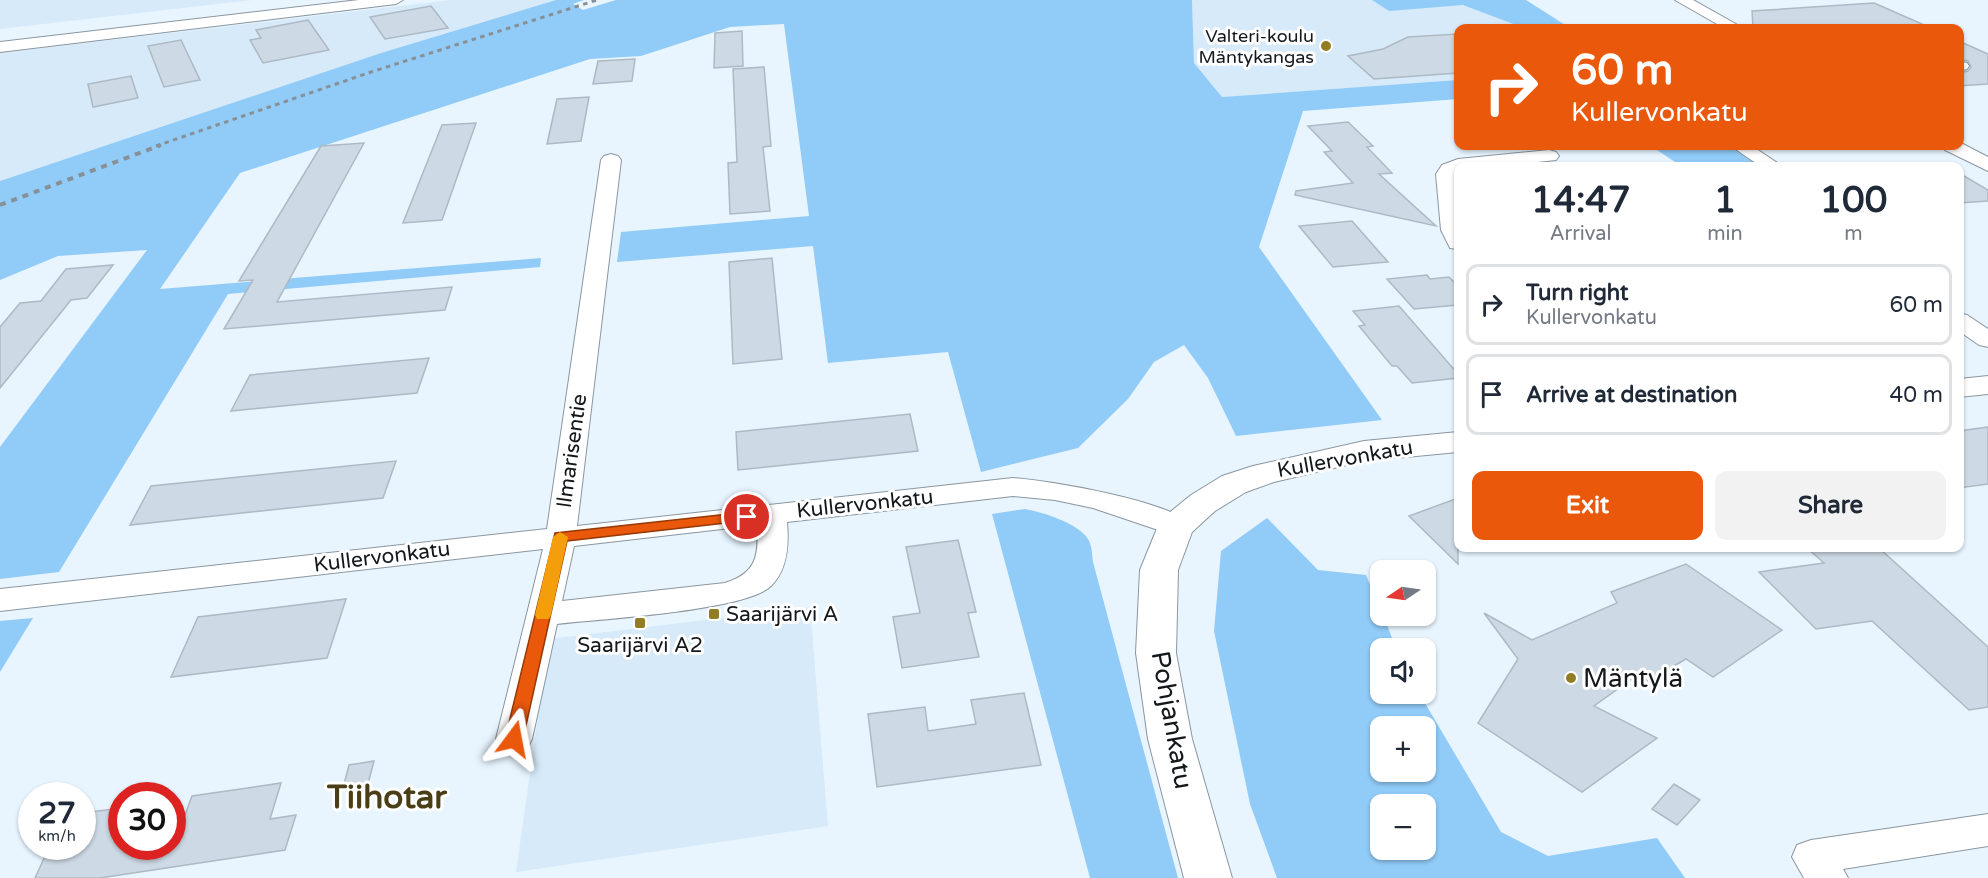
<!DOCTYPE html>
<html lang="en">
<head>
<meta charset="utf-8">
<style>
  body { margin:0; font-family:"Varela Round",sans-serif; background:#f2f2f3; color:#1f2937; height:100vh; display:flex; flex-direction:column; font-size:22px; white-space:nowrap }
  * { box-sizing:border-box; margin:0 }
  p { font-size:20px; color:#747a83 }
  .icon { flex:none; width:33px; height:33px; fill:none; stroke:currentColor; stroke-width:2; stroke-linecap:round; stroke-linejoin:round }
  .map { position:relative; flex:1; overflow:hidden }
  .drawer { position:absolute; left:1454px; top:162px; width:510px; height:390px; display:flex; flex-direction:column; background:#fff; border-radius:12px; box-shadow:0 2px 4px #0004 }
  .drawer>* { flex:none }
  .hud { position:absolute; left:1454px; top:24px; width:510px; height:126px; border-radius:12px; box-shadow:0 2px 4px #0004; background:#ea580c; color:#fff; overflow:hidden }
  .needle { width:39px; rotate:257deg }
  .buttons { position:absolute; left:1370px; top:560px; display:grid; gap:12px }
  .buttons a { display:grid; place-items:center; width:66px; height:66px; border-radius:12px; background:#fff; box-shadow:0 2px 4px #0004; font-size:30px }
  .speed { position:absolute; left:18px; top:782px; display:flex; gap:12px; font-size:30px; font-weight:700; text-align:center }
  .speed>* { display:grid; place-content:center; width:78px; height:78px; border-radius:50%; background:#fff; box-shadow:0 2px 4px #0004; line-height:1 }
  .speed small { font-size:15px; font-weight:400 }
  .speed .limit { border:9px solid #d22; background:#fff; color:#111 }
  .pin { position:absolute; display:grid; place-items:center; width:51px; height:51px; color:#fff; margin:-26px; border:3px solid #fff; border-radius:50%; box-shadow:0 2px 6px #0007 }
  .me { position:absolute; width:66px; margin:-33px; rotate:13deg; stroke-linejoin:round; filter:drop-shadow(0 0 4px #0008) }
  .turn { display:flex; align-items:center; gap:21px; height:126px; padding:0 18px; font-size:27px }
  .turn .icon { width:78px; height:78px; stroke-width:2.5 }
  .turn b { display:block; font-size:42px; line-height:51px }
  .eta { display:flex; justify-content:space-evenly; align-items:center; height:102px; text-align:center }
  .eta b { font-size:36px; font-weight:800; line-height:42px }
  .primary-button { display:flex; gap:12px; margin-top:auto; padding:12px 18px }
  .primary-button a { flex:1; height:69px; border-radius:12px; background:#ea580c; color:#fff; font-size:24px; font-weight:800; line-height:69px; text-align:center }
  .primary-button a+a { background:#f2f2f3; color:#1f2937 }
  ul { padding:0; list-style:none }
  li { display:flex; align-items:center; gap:18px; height:81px; margin:0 12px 9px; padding:0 6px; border:3px solid #e0e1e3; border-radius:12px }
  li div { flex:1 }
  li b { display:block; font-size:22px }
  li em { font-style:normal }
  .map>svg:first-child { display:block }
</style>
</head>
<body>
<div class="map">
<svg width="1988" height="878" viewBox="0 0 1988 878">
  <rect width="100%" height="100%" fill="#e8f5ff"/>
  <g fill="#d6eaf9">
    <polygon points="0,0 252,0 0,29"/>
    <polygon points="451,0 556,0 381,53 0,181 0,53"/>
    <polygon points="1192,0 1480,0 1523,28 1458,28 1458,80 1222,97 1194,63"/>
    <polygon points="810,607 828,826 516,872 549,639"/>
  </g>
  <g fill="#91cbf8" fill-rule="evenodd">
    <polygon points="556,0 584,0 573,4 583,10 616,0 1192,0 1194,63 1222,97 1458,80 1458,99 1303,111 1259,247 1382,420 1236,436 1208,378 1184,345 1154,362 1128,399 1078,448 981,472 948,352 828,363 813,246 617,262 621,232 809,216 784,24 730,27 641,56 590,59 240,173 160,289 541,258 540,267 228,294 59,572 0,579 0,447 147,250 58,256 0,280 0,181 381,53"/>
    <polygon points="1372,0 1526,0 1570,28 1524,28 1463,5 1389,11"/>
    <polygon points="1651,146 1735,146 1768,166 1681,166"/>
    <path d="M1025 509C1042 512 1078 523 1088 539 1092 545 1092 555 1093 562L1178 878H1090L992 514Z"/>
    <path d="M1267 518 1318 570 1366 575 1380 609V615H1383L1396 648H1380V693H1419L1501 832 1548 856 1657 838 1685 878H1277L1250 804 1214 631 1221 551ZM1380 726H1425V771H1380ZM1380 804H1425V849H1380Z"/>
    <polygon points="33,618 0,672 0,621"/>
  </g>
  <g fill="#cdd9e4" stroke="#adb9c3" stroke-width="1.5">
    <polygon points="1874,3 1931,28 1753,28 1752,11"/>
    <polygon points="431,6 448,28 385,39 370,17"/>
    <polygon points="308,20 329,50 263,63 250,40 261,38 256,30"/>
    <polygon points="742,31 743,66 714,68 715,33"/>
    <polygon points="1458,34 1458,73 1374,79 1348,56 1383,49 1408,37"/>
    <polygon points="181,40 200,80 164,87 148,46"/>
    <polygon points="1959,41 1988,54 1988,84 1959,86 1959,73 1968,71 1971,67 1968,61 1959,59"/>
    <polygon points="635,59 632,81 593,84 598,61"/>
    <polygon points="764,67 771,146 763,147 770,211 730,214 728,163 737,162 733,69"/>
    <polygon points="131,76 138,98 93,107 88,84"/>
    <polygon points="589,97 581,141 547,144 557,99"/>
    <polygon points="1348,122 1373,146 1367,147 1392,173 1379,174 1436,226 1295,195 1296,191 1353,183 1324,152 1332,151 1308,126"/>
    <polygon points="476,123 442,220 403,223 442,125"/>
    <polygon points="364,143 277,302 452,287 445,310 224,329 253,280 239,281 321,146"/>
    <polygon points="1959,173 1988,190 1988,201 1959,203"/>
    <polygon points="1352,221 1388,262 1333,267 1299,226"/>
    <polygon points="772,258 782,359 733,364 729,262"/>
    <polygon points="113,265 87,298 71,300 0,388 0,327 20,303 41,301 66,269"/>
    <polygon points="1427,275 1430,279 1449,277 1458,286 1458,305 1414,309 1387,279"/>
    <polygon points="1399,306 1458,374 1458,378 1412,383 1397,366 1392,366 1359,326 1365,325 1353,311"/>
    <polygon points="429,358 417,393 231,411 250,375"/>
    <polygon points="910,414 918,451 738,470 736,432"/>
    <polygon points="1988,427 1988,484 1959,488 1959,431"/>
    <polygon points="396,461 383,498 130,525 151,486"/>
    <polygon points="1458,498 1458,564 1409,516"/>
    <polygon points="958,540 976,612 968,613 979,657 902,668 893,617 920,613 906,547"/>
    <polygon points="1807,548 1879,548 1988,647 1988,707 1969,710 1872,621 1816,629 1759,572 1824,563"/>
    <polygon points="1686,564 1782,630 1713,677 1686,659 1648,681 1639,674 1594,706 1657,738 1582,792 1478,723 1518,659 1484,613 1532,640 1617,603 1611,592"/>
    <polygon points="346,599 327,658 171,677 198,617"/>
    <polygon points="1024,693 1041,765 877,787 868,714 925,707 928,731 976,724 971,700"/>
    <polygon points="374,761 368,784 343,788 349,765"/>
    <polygon points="281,783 270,819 296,815 285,850 100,878 35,878 46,854 62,852 65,846 82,846 82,813 122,808 122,846 172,846 172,817 185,815 192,796"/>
    <polygon points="1674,784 1700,800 1677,825 1652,809"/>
  </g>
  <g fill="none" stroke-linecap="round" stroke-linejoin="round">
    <defs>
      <g id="minor">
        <polygon points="359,0 403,0 396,4 0,52 0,42"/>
        <polygon points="1675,0 1693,0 1743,28 1724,28"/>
        <polygon points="1959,61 1967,63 1969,66 1967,69 1959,71"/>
        <polygon points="1959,142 1988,157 1988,171 1945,150 1943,146 1959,146"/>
        <polygon points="1731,146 1752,146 1782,166 1760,166"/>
        <polygon points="1549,150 1556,152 1559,156 1556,160 1501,166 1458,166 1456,174 1458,249 1450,248 1441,230 1436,174 1442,165 1458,159"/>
        <path d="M611 154 618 156 621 160 577 526 1013 478C1045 480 1175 501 1191 526L1186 533 1176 536 1093 508 1055 500 1013 496 787 522C789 544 788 569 771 586 746 611 598 619 557 624L532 739 527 749 514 753 501 749 496 739 543 549 0 611V589L547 529 601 160 604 156ZM757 525C759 555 757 573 725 583L562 601 574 546Z"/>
        <polygon points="1959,313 1967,315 1988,329 1988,347 1979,345 1959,331"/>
        <polygon points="1988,814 1988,846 1843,869 1848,878 1804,878 1792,857 1797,845 1811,840"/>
      </g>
      <g id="major">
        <polygon points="1988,376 1988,394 1959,397 1959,379"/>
        <polygon points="1458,432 1458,452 1364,461 1274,482 1246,492 1215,511 1192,532 1178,570 1176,653 1192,739 1232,878 1184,878 1148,739 1136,653 1140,570 1158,526 1163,518 1191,495 1222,476 1253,466 1364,441"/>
      </g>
    </defs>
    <use href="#minor" stroke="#8a96a0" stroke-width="2"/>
    <use href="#major" stroke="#8a96a0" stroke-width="2"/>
    <use href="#minor" fill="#fff" fill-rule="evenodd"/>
    <use href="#major" fill="#fff" fill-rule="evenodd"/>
    <polyline stroke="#869096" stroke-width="3" stroke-dasharray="4.5 4.5" stroke-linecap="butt" points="156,146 371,72 597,0"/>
    <polyline stroke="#869096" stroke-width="4" stroke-dasharray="6 6" stroke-linecap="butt" points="0,205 161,145"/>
  </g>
  <polygon fill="#ea580c" stroke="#983908" stroke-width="1.5" points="747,512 752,513 754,517 752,520 567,541 523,739 520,744 514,746 508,744 505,739 555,533"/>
  <polygon fill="#f59e0b" points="560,532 568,537 551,615 549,619 537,619 535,615 553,537"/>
  <g fill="#937d24" stroke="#fff" stroke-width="2">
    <circle cx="1326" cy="46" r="6"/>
    <rect x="708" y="608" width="12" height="12" rx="3"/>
    <rect x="634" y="617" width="12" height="12" rx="3"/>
    <circle cx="1571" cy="678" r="6"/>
  </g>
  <g text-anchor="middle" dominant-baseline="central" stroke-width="6" stroke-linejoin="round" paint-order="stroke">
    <g font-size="18" fill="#13181b" stroke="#fff" text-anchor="end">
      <text x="1314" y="36">Valteri-koulu<tspan x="1314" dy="21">Mäntykangas</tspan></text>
    </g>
    <g font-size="21" fill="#13181b" stroke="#fff">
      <text transform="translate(572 451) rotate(-82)">Ilmarisentie</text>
      <text transform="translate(1345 459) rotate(-10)">Kullervonkatu</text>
      <text transform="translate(865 504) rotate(-6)">Kullervonkatu</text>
      <text transform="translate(382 557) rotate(-7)">Kullervonkatu</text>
    </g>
    <g font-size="21" fill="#13181b" stroke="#fff" text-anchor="start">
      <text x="726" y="614">Saarijärvi A</text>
      <text x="640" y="645" text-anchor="middle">Saarijärvi A2</text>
    </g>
    <g font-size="26" fill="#13181b" stroke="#fff" text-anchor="start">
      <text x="1583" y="678">Mäntylä</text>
    </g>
    <g font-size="26" fill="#13181b" stroke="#fff">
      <text transform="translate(1172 720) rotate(80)">Pohjankatu</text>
    </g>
    <g font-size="33" font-weight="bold" fill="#493e15" stroke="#fff">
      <text x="387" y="797">Tiihotar</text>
    </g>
  </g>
</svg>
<div class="buttons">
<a><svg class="needle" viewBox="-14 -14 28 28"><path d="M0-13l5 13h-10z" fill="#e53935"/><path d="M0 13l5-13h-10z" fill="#747a83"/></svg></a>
<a><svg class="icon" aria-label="sound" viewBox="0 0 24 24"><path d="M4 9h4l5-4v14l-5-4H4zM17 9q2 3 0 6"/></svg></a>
<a>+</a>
<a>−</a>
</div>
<div class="speed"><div>27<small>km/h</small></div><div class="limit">30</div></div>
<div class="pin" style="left:747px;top:517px;background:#d93025"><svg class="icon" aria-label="arrive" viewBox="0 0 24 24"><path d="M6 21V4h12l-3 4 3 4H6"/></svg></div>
<svg class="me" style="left:514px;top:739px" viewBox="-20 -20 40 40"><path d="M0-17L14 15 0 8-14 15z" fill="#ea580c" stroke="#fff" stroke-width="4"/></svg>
<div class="hud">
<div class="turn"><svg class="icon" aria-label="right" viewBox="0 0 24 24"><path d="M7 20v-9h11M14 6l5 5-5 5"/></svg><div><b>60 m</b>Kullervonkatu</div></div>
</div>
<section class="drawer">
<div class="eta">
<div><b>14:47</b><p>Arrival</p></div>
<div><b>1</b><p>min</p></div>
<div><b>100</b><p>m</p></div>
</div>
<ul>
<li><svg class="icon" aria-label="right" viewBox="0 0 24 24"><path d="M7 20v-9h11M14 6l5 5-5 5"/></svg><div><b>Turn right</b><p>Kullervonkatu</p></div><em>60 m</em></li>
<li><svg class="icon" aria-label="arrive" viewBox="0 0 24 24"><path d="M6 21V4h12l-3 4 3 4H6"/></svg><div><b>Arrive at destination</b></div><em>40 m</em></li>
</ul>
<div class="primary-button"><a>Exit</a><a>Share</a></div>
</section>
</div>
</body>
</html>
